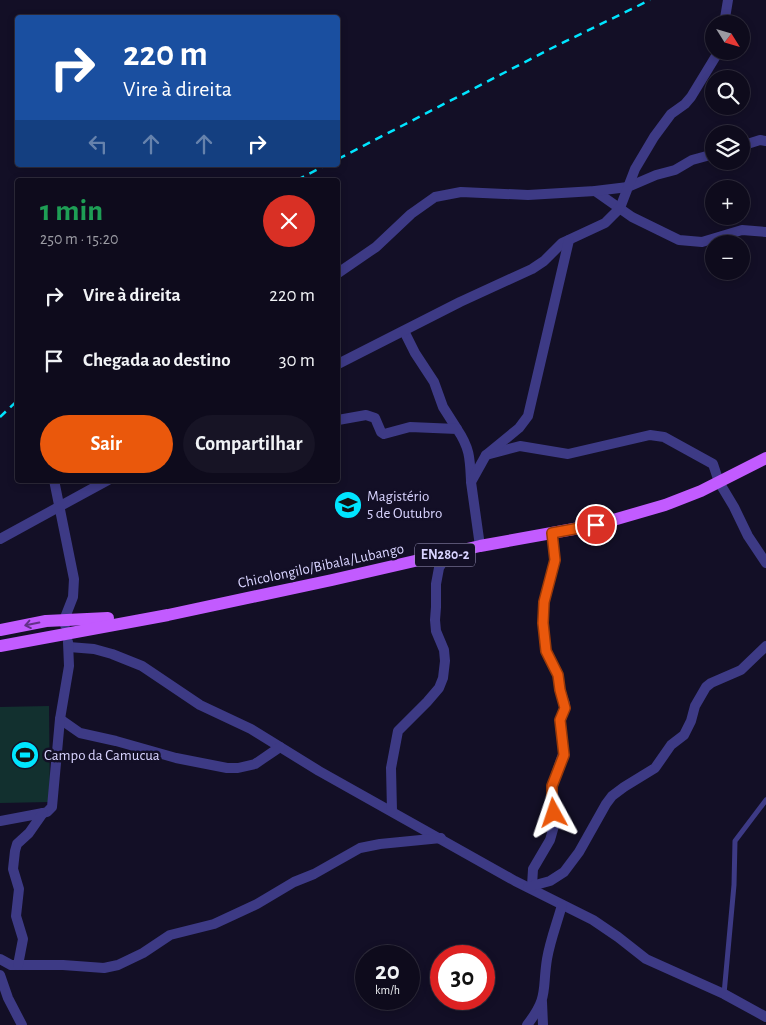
<!DOCTYPE html>
<html lang="pt">
<head>
<meta charset="utf-8">
<style>
  body { margin:0; font-family:"Alegreya Sans",sans-serif; background:#171425; color:#f1f3f6; height:100vh; display:flex; flex-direction:column; font-size:19px; white-space:nowrap }
  * { box-sizing:border-box; margin:0 }
  p { font-size:16px; color:#9b9ba3 }
  .icon { flex:none; width:28px; height:28px; fill:none; stroke:currentColor; stroke-width:2; stroke-linecap:round; stroke-linejoin:round }
  .map { position:relative; flex:1; overflow:hidden }
  .panel { position:absolute; left:15px; top:178px; width:325px; height:305px; display:flex; flex-direction:column; background:#0e0b1c; border-radius:5px; box-shadow:0 2px 8px #0003,0 0 0 1px #2e2b3b }
  .panel>* { flex:none }
  .hud { position:absolute; left:15px; top:15px; width:325px; height:152px; border-radius:5px; box-shadow:0 2px 8px #0003,0 0 0 1px #2e2b3b; background:#1a4fa0; color:#fff; overflow:hidden }
  .needle { width:32px; rotate:127deg }
  .controls { position:absolute; left:705px; top:15px; display:grid; gap:10px }
  .controls a { display:grid; place-items:center; width:45px; height:45px; border-radius:50%; background:#0e0b1c; box-shadow:0 2px 8px #0003,0 0 0 1px #2e2b3b; font-size:25px }
  .speed { position:absolute; left:355px; top:945px; display:flex; gap:10px; font-size:25px; font-weight:700; text-align:center }
  .speed>* { display:grid; place-content:center; width:65px; height:65px; border-radius:50%; background:#0e0b1c; box-shadow:0 2px 8px #0003,0 0 0 1px #2e2b3b; line-height:1 }
  .speed small { font-size:12px; font-weight:400 }
  .speed .limit { border:8px solid #d22; background:#fff; color:#111 }
  .pin { position:absolute; display:grid; place-items:center; width:42px; height:42px; color:#fff; margin:-21px; border:2px solid #fff; border-radius:50%; box-shadow:0 1px 5px #0007 }
  .me { position:absolute; width:55px; margin:-28px; rotate:355deg; stroke-linejoin:round; filter:drop-shadow(0 0 4px #0008) }
  .turn { display:flex; align-items:center; gap:18px; height:105px; padding:0 25px; font-size:22px }
  .turn .icon { width:65px; height:65px; stroke-width:2.5 }
  .turn b { display:block; font-size:35px; line-height:42px }
  .lanes { display:flex; align-items:center; height:48px; padding:0 25px; background:#0003; justify-content:center; gap:25px; direction:ltr }
  .lanes .off { opacity:.35 }
  .round { display:grid; place-items:center; flex:none; width:52px; height:52px; border-radius:26px; background:#171425 }
  .headline { display:flex; align-items:center; justify-content:space-between; height:85px; padding:0 25px }
  h1 { font-size:30px; font-weight:600; line-height:38px; color:#1e9e55 }
  .action { display:flex; gap:10px; margin-top:auto; padding:10px 25px }
  .action a { flex:1; height:58px; border-radius:30px; background:#ea580c; color:#fff; font-size:20px; font-weight:600; line-height:58px; text-align:center }
  .action a+a { background:#171425; color:#f1f3f6 }
  ul { padding:0; list-style:none }
  li { display:flex; align-items:center; gap:15px; height:65px; padding:0 25px }
  li div { flex:1 }
  li b { display:block; font-size:19px }
  li em { font-style:normal }
  .map>svg:first-child { display:block }
</style>
</head>
<body>
<div class="map">
<svg width="766" height="1025" viewBox="0 0 766 1025">
  <rect width="100%" height="100%" fill="#130f26"/>
  <polygon fill="#12302f" points="49,706 50,802 0,803 0,707"/>
  <g fill="none" stroke-linecap="round" stroke-linejoin="round">
    <polyline stroke="#3d3a85" stroke-width="5" points="724,994 734,885 735,841 766,800"/>
    <g stroke="#3d3a85" stroke-width="10">
      <polyline points="724,24 728,0"/>
      <polyline points="741,146 760,140 766,141"/>
      <polyline points="595,191 632,217 679,240 702,242 742,230 766,232"/>
      <polyline points="338,273 376,247 411,214 435,197 461,192 528,195 595,191 628,187 656,175 675,170 692,160 714,154"/>
      <polyline points="404,331 415,353 434,382 443,407 457,429"/>
      <polyline points="338,364 460,302 532,269 544,261 562,243 605,223 620,208 635,169 654,137 671,114 685,104 691,97 719,51"/>
      <path d="M338 420 366 415 375 418 381 432 384 434 410 427 457 429C470 448 470 459 471 481"/>
      <polyline points="486,455 520,446 568,454 650,435 664,437 713,464 719,482 734,507 748,536 766,563"/>
      <polyline points="54,480 74,579 73,597 64,620 65,625"/>
      <polyline points="0,539 108,480"/>
      <polyline points="480,546 471,482 486,455 519,428 528,416 569,240"/>
      <polyline points="69,647 94,649 112,654 142,666 200,705 251,729 319,771 515,881 593,920 618,937 646,959 724,994 766,1017"/>
      <polyline points="60,719 80,733 116,741 176,758 227,768 238,768 255,764 280,747"/>
      <polyline points="392,811 391,768 398,731 427,702 439,688 443,678 445,661 444,650 436,631 435,620 436,607 436,584 439,568 447,555"/>
      <polyline points="0,821 43,813 47,812 52,807 60,719 69,666 68,642"/>
      <polyline points="532,886 533,869 550,840 554,826 555,820 552,802 552,786 564,751 560,725 562,716 565,708 565,704 560,690 558,675 546,651 543,623 544,602 555,560 552,533"/>
      <polyline points="528,887 550,881 564,872 579,852 606,804 612,796 624,787 655,768 671,745 684,735 691,721 695,706 706,687 711,683 741,670 766,646"/>
      <polyline points="0,959 11,965 63,965 104,968 118,965 143,953 170,935 214,924 257,904 294,882 314,874 360,848 380,844 441,838"/>
      <polyline points="18,965 23,939 16,916 19,889 13,869 15,851 17,844 29,833 43,813"/>
      <polyline points="0,975 8,998 22,1025"/>
      <polyline points="542,1002 543,1025"/>
      <path d="M527 1025C549 997 542 990 547 959 550 941 557 923 562 905"/>
    </g>
    <g stroke="#c25bff" stroke-width="12">
      <polyline points="0,630 46,621 108,618"/>
      <polyline points="0,646 168,615 332,580 480,546 596,525 665,505 701,491 766,458"/>
    </g>
    <g stroke="#00e5ff" stroke-width="2.5" stroke-dasharray="8 6" stroke-linecap="butt">
      <polyline points="338,159 550,49 650,0"/>
      <polyline points="297,180 326,165"/>
      <polyline points="0,417 18,400"/>
    </g>
  </g>
  <defs><path id="oneway-shaft" d="M-6 0H5M1.5-3L5.5 0L1.5 3" fill="none" stroke-width="1.6" stroke-linecap="round" stroke-linejoin="round" transform="scale(1.25)"/></defs>
  <use stroke="#623188" href="#oneway-shaft" transform="translate(32 624) rotate(169)"/>
  <g fill="none" stroke-linecap="round" stroke-linejoin="round">
    <defs>
      <polyline id="route" points="554,813 552,802 552,786 564,755 560,720 565,708 560,690 558,675 546,651 543,623 544,602 555,560 552,533 596,525"/>
    </defs>
    <use href="#route" stroke="#983908" stroke-width="12"/>
    <use href="#route" stroke="#ea580c" stroke-width="9"/>
  </g>
  <defs>
    <symbol id="school-disc" viewBox="-11 -11 22 22"><circle r="9.5" fill="#00e5ff" stroke="#130f26"/><path d="M0-5L7-2L0 1L-7-2ZM-4 1L0 2.5L4 1V4Q0 6-4 4Z" fill="#111"/></symbol>
    <symbol id="stadium-disc" viewBox="-11 -11 22 22"><circle r="9.5" fill="#00e5ff" stroke="#130f26"/><path d="M0-5a6.5 5 0 1 0 0 10a6.5 5 0 1 0 0-10ZM-3.5-1.8h7v3.6h-7Z" fill="#111"/></symbol>
  </defs>
  <g fill-rule="evenodd">
    <use href="#school-disc" x="332" y="489" width="32" height="32"/>
    <use href="#stadium-disc" x="9" y="739" width="32" height="32"/>
  </g>
  <g text-anchor="middle" dominant-baseline="central" stroke-width="5" stroke-linejoin="round" paint-order="stroke">
    <rect fill="#130f26" stroke="#9e99be" stroke-width="1" x="415" y="543.5" width="60" height="23" rx="4"/>
    <g font-size="14" font-weight="bold" fill="#d9d4ff">
      <text x="445" y="555">EN280-2</text>
    </g>
    <g font-size="15" fill="#d9d4ff" stroke="#130f26" text-anchor="start">
      <text x="367" y="496">Magistério<tspan x="367" dy="17">5 de Outubro</tspan></text>
      <text x="44" y="755">Campo da Camucua</text>
    </g>
    <g font-size="15" fill="#d9d4ff" stroke="#130f26">
      <text transform="translate(321 566) rotate(-12)">Chicolongilo/Bibala/Lubango</text>
    </g>
  </g>
</svg>
<div class="controls">
<a><svg class="needle" viewBox="-14 -14 28 28"><path d="M0-13l5 13h-10z" fill="#e53935"/><path d="M0 13l5-13h-10z" fill="#9b9ba3"/></svg></a>
<a><svg class="icon" aria-label="search" viewBox="0 0 24 24"><circle cx="10" cy="10" r="6"/><path d="M15 15l6 6"/></svg></a>
<a><svg class="icon" aria-label="layers" viewBox="0 0 24 24"><path d="M12 4l9 5-9 5-9-5zM3 14l9 5 9-5"/></svg></a>
<a>+</a>
<a>−</a>
</div>
<div class="speed"><div>20<small>km/h</small></div><div class="limit">30</div></div>
<div class="pin" style="left:596px;top:525px;background:#d93025"><svg class="icon" aria-label="arrive" viewBox="0 0 24 24"><path d="M6 21V4h12l-3 4 3 4H6"/></svg></div>
<svg class="me" style="left:554px;top:813px" viewBox="-20 -20 40 40"><path d="M0-17L14 15 0 8-14 15z" fill="#ea580c" stroke="#fff" stroke-width="4"/></svg>
<div class="hud">
<div class="turn"><svg class="icon" aria-label="right" viewBox="0 0 24 24"><path d="M7 20v-9h11M14 6l5 5-5 5"/></svg><div><b>220 m</b>Vire à direita</div></div>
<div class="lanes"><svg class="icon off" aria-label="left" viewBox="0 0 24 24"><path d="M17 20v-9H6M10 6l-5 5 5 5"/></svg><svg class="icon off" aria-label="ahead" viewBox="0 0 24 24"><path d="M12 20V5M6 11l6-6 6 6"/></svg><svg class="icon off" aria-label="ahead" viewBox="0 0 24 24"><path d="M12 20V5M6 11l6-6 6 6"/></svg><svg class="icon" aria-label="right" viewBox="0 0 24 24"><path d="M7 20v-9h11M14 6l5 5-5 5"/></svg></div>
</div>
<section class="panel">
<div class="headline"><div><h1>1 min</h1><p>250 m · 15:20</p></div><a class="round" style="background:#d93025;color:#fff"><svg class="icon" aria-label="close" viewBox="0 0 24 24"><path d="M6 6l12 12M18 6L6 18"/></svg></a></div>
<ul>
<li><svg class="icon" aria-label="right" viewBox="0 0 24 24"><path d="M7 20v-9h11M14 6l5 5-5 5"/></svg><div><b>Vire à direita</b></div><em>220 m</em></li>
<li><svg class="icon" aria-label="arrive" viewBox="0 0 24 24"><path d="M6 21V4h12l-3 4 3 4H6"/></svg><div><b>Chegada ao destino</b></div><em>30 m</em></li>
</ul>
<div class="action"><a>Sair</a><a>Compartilhar</a></div>
</section>
</div>
</body>
</html>
